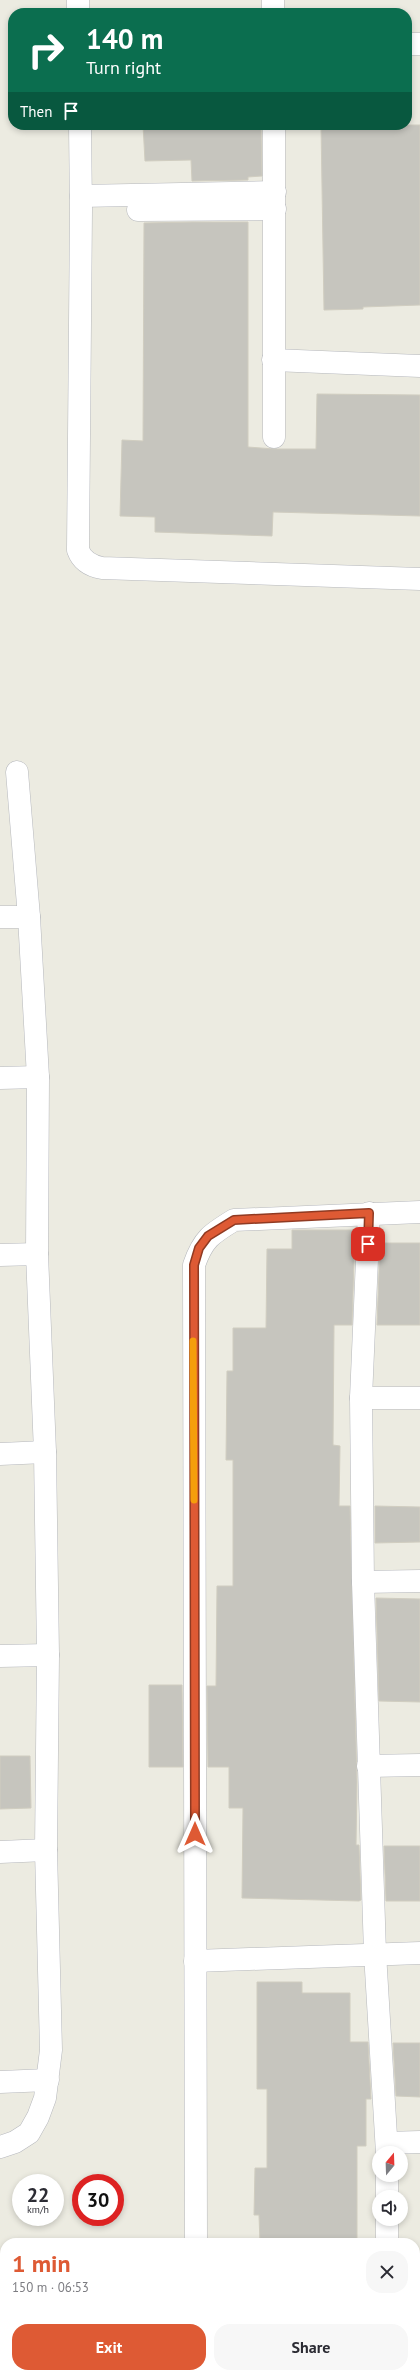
<!DOCTYPE html>
<html lang="en">
<head>
<meta charset="utf-8">
<style>
  body { margin:0; font-family:"PT Sans",sans-serif; background:#f7f7f7; color:#2b2b33; height:100vh; display:flex; flex-direction:column; font-size:15px; white-space:nowrap }
  * { box-sizing:border-box; margin:0 }
  p { font-size:13px; color:#7c7c81 }
  .icon { flex:none; width:22px; height:22px; fill:none; stroke:currentColor; stroke-width:2; stroke-linecap:round; stroke-linejoin:round }
  .map { position:relative; flex:1; overflow:hidden }
  .side { position:absolute; left:0px; top:2238px; width:420px; height:140px; display:flex; flex-direction:column; background:#fff; border-radius:16px 16px 0 0; box-shadow:0 2px 6px #0003 }
  .side>* { flex:none }
  .top-card { position:absolute; left:8px; top:8px; width:404px; height:122px; border-radius:16px; box-shadow:0 2px 6px #0003; background:#0b6e4f; color:#fff; overflow:hidden }
  .needle { width:26px; rotate:19deg }
  .buttons { position:absolute; left:372px; top:2146px; display:grid; gap:8px }
  .buttons a { display:grid; place-items:center; width:36px; height:36px; border-radius:50%; background:#fff; box-shadow:0 2px 6px #0003; font-size:20px }
  .speed { position:absolute; left:12px; top:2174px; display:flex; gap:8px; font-size:20px; font-weight:700; text-align:center }
  .speed>* { display:grid; place-content:center; width:52px; height:52px; border-radius:50%; background:#fff; box-shadow:0 2px 6px #0003; line-height:1 }
  .speed small { font-size:10px; font-weight:400 }
  .speed .limit { border:6px solid #d22; background:#fff; color:#111 }
  .pin { position:absolute; display:grid; place-items:center; width:34px; height:34px; color:#fff; margin:-17px; border-radius:8px; box-shadow:0 2px 6px #0006 }
  .me { position:absolute; width:44px; margin:-22px; rotate:0deg; stroke-linejoin:round; filter:drop-shadow(0 0 3px #0008) }
  .turn { display:flex; align-items:center; gap:14px; height:84px; padding:0 12px; font-size:18px }
  .turn .icon { width:52px; height:52px; stroke-width:2.5 }
  .turn b { display:block; font-size:28px; line-height:34px }
  .then { display:flex; align-items:center; height:38px; padding:0 12px; background:#0003; gap:8px; font-size:15px }
  .round { display:grid; place-items:center; flex:none; width:42px; height:42px; border-radius:16px; background:#f7f7f7 }
  .summary { display:flex; align-items:center; justify-content:space-between; height:68px; padding:0 12px }
  h1 { font-size:24px; font-weight:800; line-height:30px; color:#de5a34 }
  .action { display:flex; gap:8px; margin-top:auto; padding:8px 12px }
  .action a { flex:1; height:46px; border-radius:16px; background:#de5a34; color:#fff; font-size:16px; font-weight:800; line-height:46px; text-align:center }
  .action a+a { background:#f7f7f7; color:#2b2b33 }
  .map>svg:first-child { display:block }
</style>
</head>
<body>
<div class="map">
<svg width="420" height="2378" viewBox="0 0 420 2378">
  <rect width="100%" height="100%" fill="#ecebe1"/>
  <g fill="#c6c5be" stroke="#d0cdc0">
    <polygon points="143,125 261,125 262,176 248,177 248,180 192,181 191,160 145,161"/>
    <polygon points="321,125 420,125 420,305 363,307 363,309 324,310"/>
    <polygon points="194,222 248,222 248,447 274,449 316,449 317,394 420,395 420,516 273,512 272,536 155,532 155,517 120,516 122,440 143,441 144,223"/>
    <polygon points="292,1230 355,1230 352,1325 334,1325 333,1445 340,1446 339,1506 350,1506 357,1782 356,1845 359,1845 361,1900 359,1901 242,1898 243,1808 229,1808 229,1767 208,1767 207,1686 216,1686 217,1586 233,1586 233,1460 226,1460 227,1371 233,1371 233,1328 266,1328 267,1249 292,1249"/>
    <polygon points="380,1243 420,1243 420,1325 377,1325"/>
    <polygon points="375,1506 420,1507 420,1542 375,1543"/>
    <polygon points="376,1598 420,1599 420,1702 379,1701"/>
    <polygon points="149,1685 182,1685 183,1767 149,1767"/>
    <polygon points="0,1756 30,1756 31,1808 0,1809"/>
    <polygon points="384,1846 420,1846 420,1901 386,1901"/>
    <polygon points="257,1982 302,1982 302,1993 350,1993 350,2042 368,2042 371,2099 366,2099 366,2146 357,2146 357,2243 260,2243 259,2215 254,2215 255,2168 267,2168 267,2089 257,2089"/>
    <polygon points="393,2043 420,2043 420,2097 396,2096"/>
  </g>
  <g fill="none" stroke-linecap="round" stroke-linejoin="round">
    <defs>
      <g id="minor">
        <polyline points="78,0 78,13"/>
        <polyline points="273,13 273,0"/>
        <polyline points="407,44 420,44"/>
        <path d="M80 125 81 210 78 550C82 561 91 566 102 568L420 579"/>
        <polyline points="81,196 275,192"/>
        <polyline points="138,210 275,209"/>
        <polyline points="273,360 420,366"/>
        <polyline points="274,437 274,125"/>
        <polyline points="0,917 29,917"/>
        <polyline points="0,1078 38,1077"/>
        <polyline points="369,1213 361,1398 363,1582 375,1953 387,2153"/>
        <polyline points="0,1255 37,1254"/>
        <polyline points="361,1398 420,1398"/>
        <polyline points="0,1454 45,1452"/>
        <polyline points="363,1582 420,1581"/>
        <polyline points="0,1656 48,1655"/>
        <polyline points="368,1766 420,1765"/>
        <polyline points="0,1852 46,1850"/>
        <polyline points="195,1961 420,1953"/>
        <polyline points="0,2082 48,2080"/>
        <polyline points="387,2143 420,2142"/>
        <polyline points="0,2147 15,2142 29,2133 38,2117 45,2098 51,2050 46,1850 48,1655 45,1452 37,1254 38,1077 29,917 17,772"/>
        <polyline points="387,2197 387,2175"/>
        <path d="M196 2243 194 1265C203 1239 211 1234 234 1220L420 1212"/>
        <polyline points="387,2243 387,2219"/>
        <polyline points="0,2334 3,2378"/>
        <polyline points="196,2373 196,2378"/>
        <polyline points="386,2378 386,2373"/>
      </g>
    </defs>
    <use href="#minor" stroke="#b6b8bd" stroke-width="23"/>
    <use href="#minor" stroke="#fff" stroke-width="22"/>
  </g>
  <g fill="none" stroke-linecap="round" stroke-linejoin="round">
    <defs>
      <polyline id="route" points="195,1834 194,1265 199,1248 208,1236 234,1220 369,1213 368,1244"/>
    </defs>
    <use href="#route" stroke="#903a22" stroke-width="10"/>
    <use href="#route" stroke="#de5a34" stroke-width="7"/>
    <polyline stroke="#f59e0b" stroke-width="7" points="193,1341 194,1500"/>
  </g>
</svg>
<div class="buttons">
<a><svg class="needle" viewBox="-14 -14 28 28"><path d="M0-13l5 13h-10z" fill="#e53935"/><path d="M0 13l5-13h-10z" fill="#7c7c81"/></svg></a>
<a><svg class="icon" aria-label="sound" viewBox="0 0 24 24"><path d="M4 9h4l5-4v14l-5-4H4zM17 9q2 3 0 6"/></svg></a>
</div>
<div class="speed"><div>22<small>km/h</small></div><div class="limit">30</div></div>
<div class="pin" style="left:368px;top:1244px;background:#d93025"><svg class="icon" aria-label="arrive" viewBox="0 0 24 24"><path d="M6 21V4h12l-3 4 3 4H6"/></svg></div>
<svg class="me" style="left:195px;top:1834px" viewBox="-20 -20 40 40"><path d="M0-17L14 15 0 8-14 15z" fill="#de5a34" stroke="#fff" stroke-width="4"/></svg>
<div class="top-card">
<div class="turn"><svg class="icon" aria-label="right" viewBox="0 0 24 24"><path d="M7 20v-9h11M14 6l5 5-5 5"/></svg><div><b>140 m</b>Turn right</div></div>
<div class="then">Then<svg class="icon" aria-label="arrive" viewBox="0 0 24 24"><path d="M6 21V4h12l-3 4 3 4H6"/></svg></div>
</div>
<section class="side">
<div class="summary"><div><h1>1 min</h1><p>150 m · 06:53</p></div><a class="round"><svg class="icon" aria-label="close" viewBox="0 0 24 24"><path d="M6 6l12 12M18 6L6 18"/></svg></a></div>
<div class="action"><a>Exit</a><a>Share</a></div>
</section>
</div>
</body>
</html>
